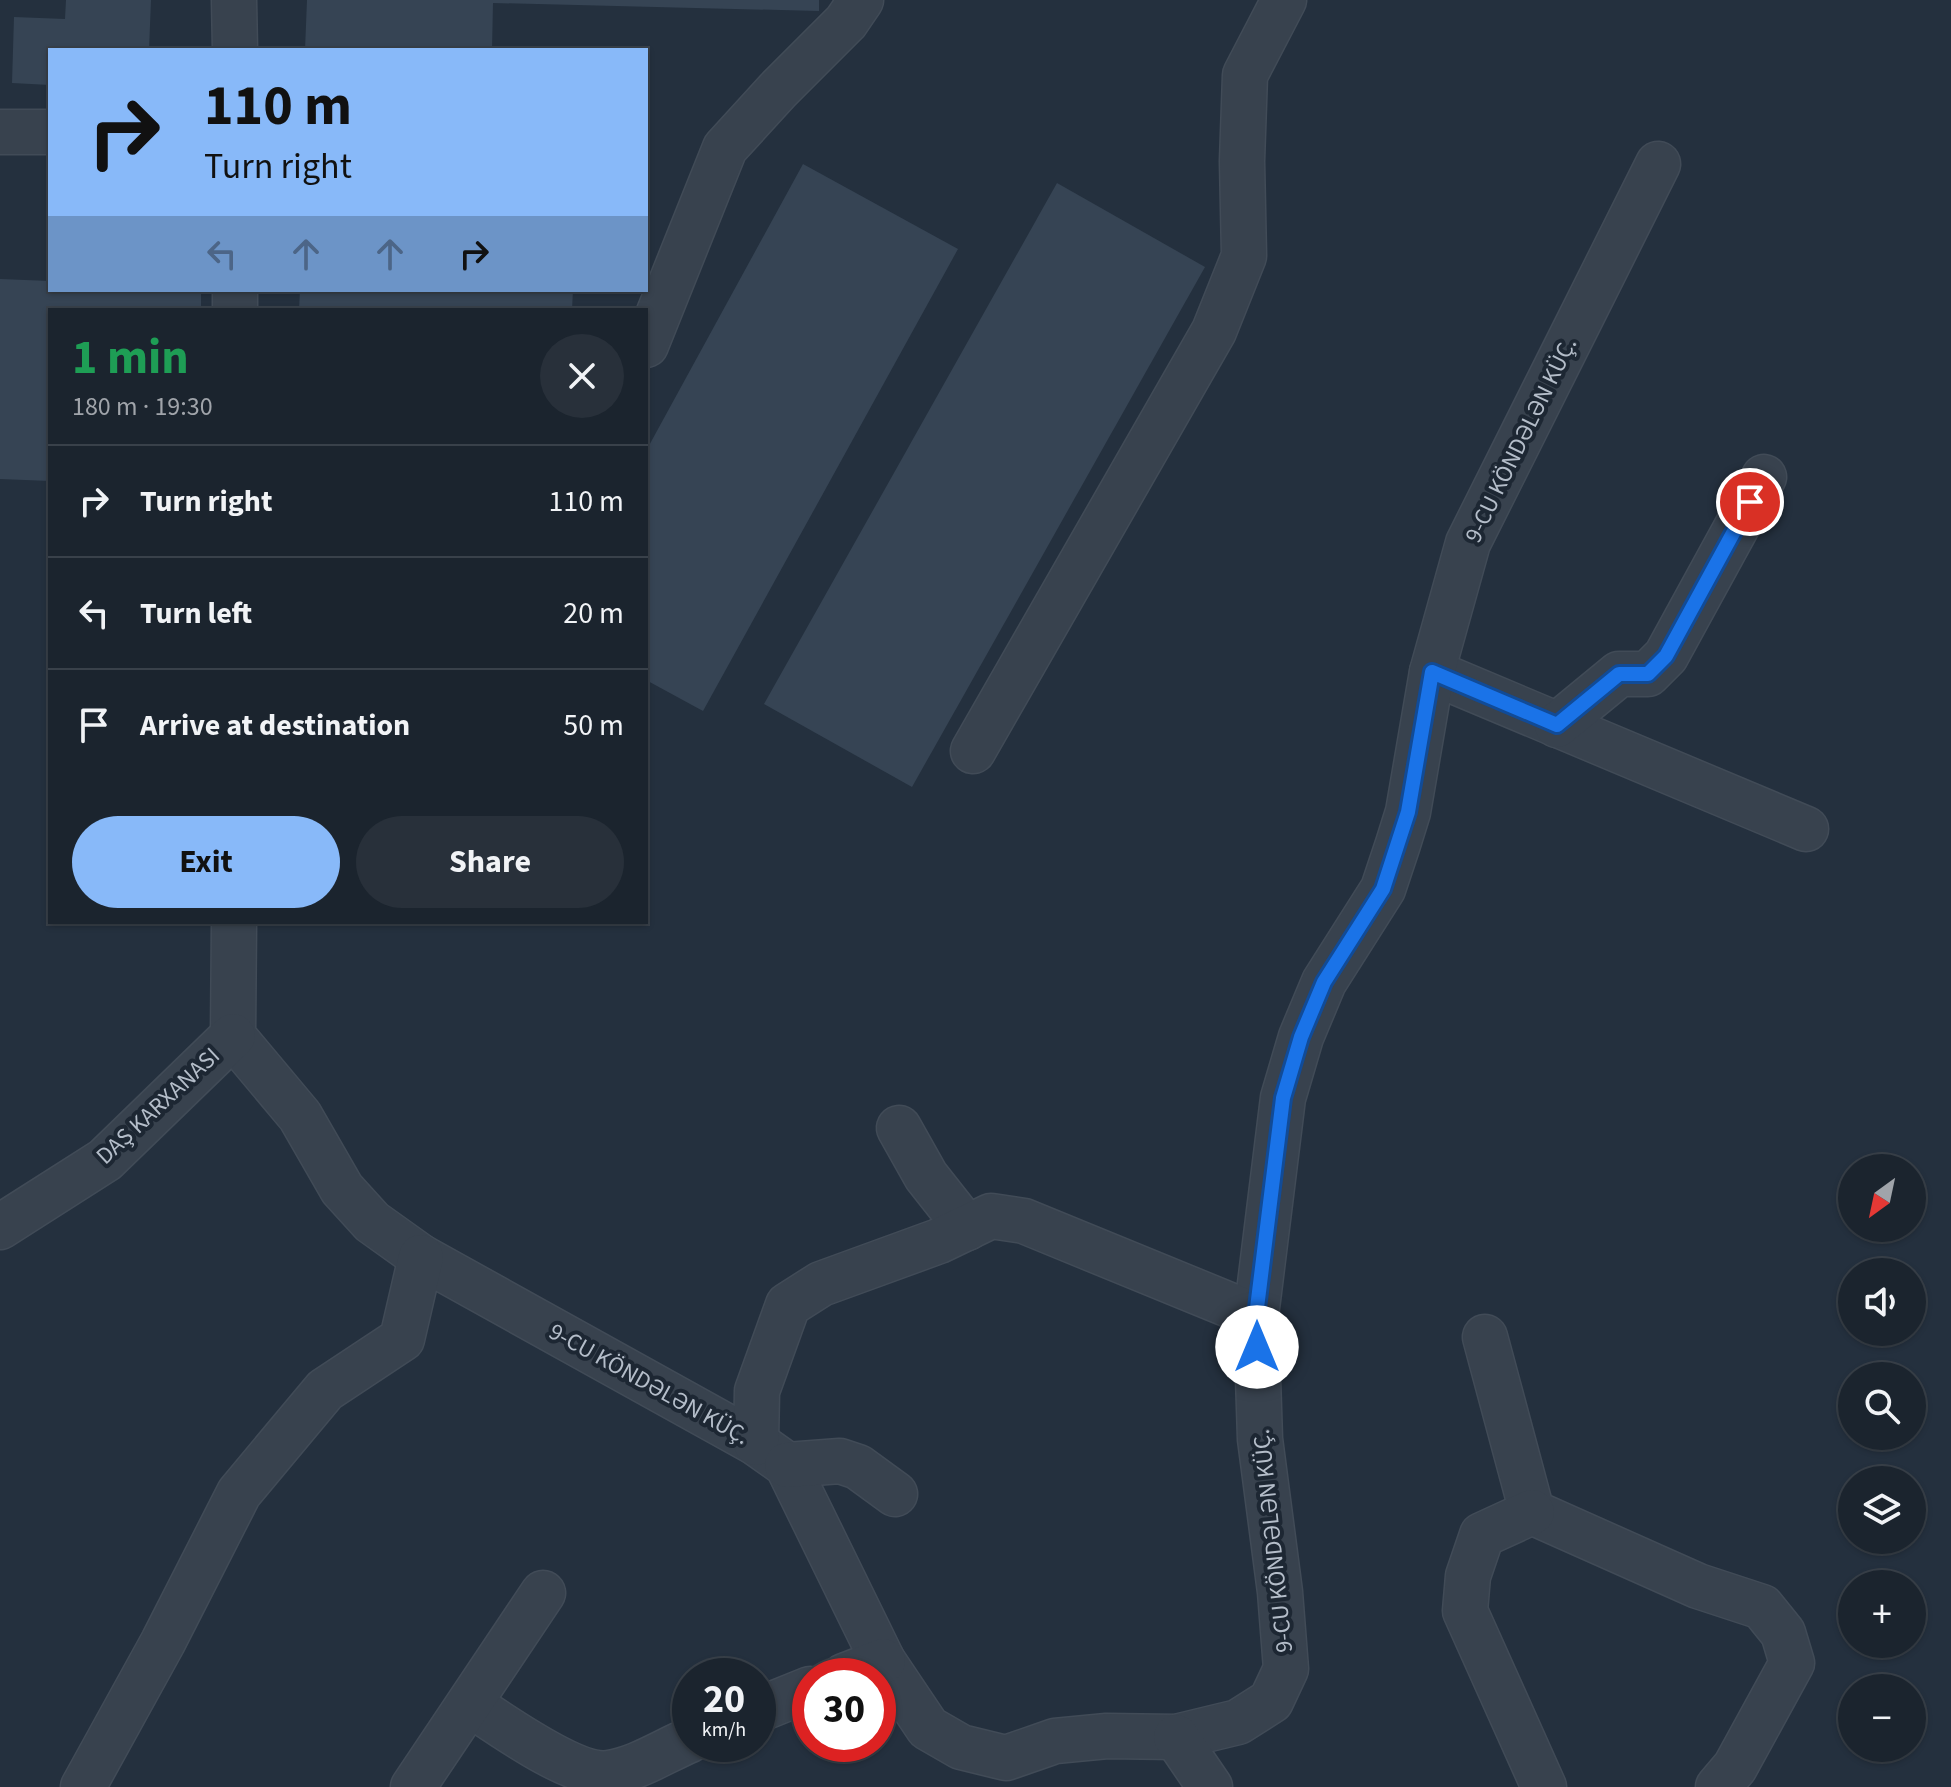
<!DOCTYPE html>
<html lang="en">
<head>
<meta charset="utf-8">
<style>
  body { margin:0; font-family:"Source Sans 3",sans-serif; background:#28303a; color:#f1f3f6; height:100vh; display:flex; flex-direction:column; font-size:30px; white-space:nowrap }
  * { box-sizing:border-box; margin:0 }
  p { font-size:26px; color:#a0a4aa }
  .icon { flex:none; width:44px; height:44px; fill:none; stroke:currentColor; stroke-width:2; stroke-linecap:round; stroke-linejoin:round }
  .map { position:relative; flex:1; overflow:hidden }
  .details { position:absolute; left:48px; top:308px; width:600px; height:616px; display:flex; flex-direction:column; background:#1b242e; border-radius:0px; box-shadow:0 2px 6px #0004,0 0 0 2px #39414a }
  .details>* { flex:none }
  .top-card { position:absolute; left:48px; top:48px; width:600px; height:244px; border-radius:0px; box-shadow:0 2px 6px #0004,0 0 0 2px #39414a; background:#88b9f9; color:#111; overflow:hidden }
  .needle { width:52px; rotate:213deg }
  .buttons { position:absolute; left:1838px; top:1154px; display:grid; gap:16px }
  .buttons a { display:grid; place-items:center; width:88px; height:88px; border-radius:50%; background:#1b242e; box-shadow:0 2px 6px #0004,0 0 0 2px #39414a; font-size:40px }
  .speed { position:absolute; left:672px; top:1658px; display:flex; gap:16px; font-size:40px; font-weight:700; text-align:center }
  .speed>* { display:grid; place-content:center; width:104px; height:104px; border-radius:50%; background:#1b242e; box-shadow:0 2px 6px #0004,0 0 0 2px #39414a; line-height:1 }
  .speed small { font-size:20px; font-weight:400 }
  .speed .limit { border:12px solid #d22; background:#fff; color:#111 }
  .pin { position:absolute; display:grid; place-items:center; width:68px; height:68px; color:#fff; margin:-34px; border:4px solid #fff; border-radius:50%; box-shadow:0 2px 8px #0007 }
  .me { position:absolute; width:88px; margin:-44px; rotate:0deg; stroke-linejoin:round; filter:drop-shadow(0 0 6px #0008) }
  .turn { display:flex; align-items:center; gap:28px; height:168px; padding:0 24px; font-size:36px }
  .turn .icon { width:104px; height:104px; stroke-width:2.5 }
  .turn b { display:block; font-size:56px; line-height:68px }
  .lanes { display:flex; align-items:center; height:76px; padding:0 24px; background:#0003; justify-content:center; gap:40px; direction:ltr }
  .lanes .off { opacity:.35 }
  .round { display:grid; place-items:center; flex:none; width:84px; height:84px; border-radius:42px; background:#28303a }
  .overview { display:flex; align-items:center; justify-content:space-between; height:136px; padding:0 24px }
  h1 { font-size:48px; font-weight:700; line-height:60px; color:#1e9e55 }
  .action { display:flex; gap:16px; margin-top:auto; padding:16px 24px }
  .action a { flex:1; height:92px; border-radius:48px; background:#88b9f9; color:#111; font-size:32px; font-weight:700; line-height:92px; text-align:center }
  .action a+a { background:#28303a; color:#f1f3f6 }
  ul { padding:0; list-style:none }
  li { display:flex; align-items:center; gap:24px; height:112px; padding:0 24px; border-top:2px solid #39414a }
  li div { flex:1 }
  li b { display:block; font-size:30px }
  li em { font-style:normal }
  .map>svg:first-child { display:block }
</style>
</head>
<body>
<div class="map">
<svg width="1951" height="1787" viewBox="0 0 1951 1787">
  <rect width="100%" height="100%" fill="#24303e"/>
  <g fill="#364454">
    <polygon points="66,0 151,0 149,50 50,50 50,85 12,83 14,17 65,19"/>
    <polygon points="307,0 819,0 819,11 493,3 492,50 305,50"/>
    <polygon points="803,164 958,249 703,711 646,680 646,451"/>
    <polygon points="1057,183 1205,267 912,787 764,704"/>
    <polygon points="0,279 50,281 50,290 201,290 201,310 50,310 50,481 0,479"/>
    <polygon points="300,290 573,290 572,310 299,310"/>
  </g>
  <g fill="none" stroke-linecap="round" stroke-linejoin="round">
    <defs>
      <g id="minor">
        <polyline points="234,0 235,50"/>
        <polyline points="0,132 50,132"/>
        <polyline points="235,310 235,290"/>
        <polyline points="646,345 725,148 778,90 846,22 861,0"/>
        <polyline points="1432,672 1806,829"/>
        <polyline points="1557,725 1619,674 1648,674 1666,656 1764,477"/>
        <polyline points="973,751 1214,331 1244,256 1242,161 1245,75 1284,0"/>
        <polyline points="234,922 233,1036 300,1116 342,1189 372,1222 421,1257 756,1443 787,1465 883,1661 928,1728 961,1747 1006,1758 1055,1741 1107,1736 1176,1737 1238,1722 1271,1701 1286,1669 1280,1592 1260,1439 1256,1316 1283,1098 1301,1037 1324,982 1383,889 1398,844 1408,812 1432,672 1468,543 1658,164"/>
        <polyline points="899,1128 926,1176 967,1228"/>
        <polyline points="0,1227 105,1160 233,1036"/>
        <polyline points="1485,1337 1532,1512 1698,1586 1762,1607 1783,1633 1792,1663 1735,1767 1718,1787"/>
        <polyline points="756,1443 757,1391 788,1305 821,1284 939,1241 991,1216 1024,1221 1256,1316"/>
        <polyline points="787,1465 840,1461 858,1467 895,1494"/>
        <polyline points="1532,1512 1482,1535 1468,1576 1465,1611 1544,1787"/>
        <polyline points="844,1676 883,1661"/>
        <path d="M470 1704C500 1724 575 1778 609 1773 637 1769 664 1751 690 1740"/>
        <polyline points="758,1710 810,1689"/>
        <polyline points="1176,1737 1210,1787"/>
        <polyline points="83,1787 163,1642 239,1493 325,1390 402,1339 421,1257"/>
        <polyline points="413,1787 543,1593"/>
      </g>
    </defs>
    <use href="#minor" stroke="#414b57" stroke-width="47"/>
    <use href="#minor" stroke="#38424e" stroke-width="44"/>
  </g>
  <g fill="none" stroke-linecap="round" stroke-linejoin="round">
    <defs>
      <polyline id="route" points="1257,1347 1256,1316 1283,1098 1301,1037 1324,982 1383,889 1408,812 1432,672 1557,725 1619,674 1648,674 1666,656 1750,502"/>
    </defs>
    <use href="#route" stroke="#114b97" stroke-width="20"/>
    <use href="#route" stroke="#1a73e8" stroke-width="14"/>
  </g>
  <g text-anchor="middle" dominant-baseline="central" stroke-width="8" stroke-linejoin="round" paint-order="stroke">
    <g font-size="24" fill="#b4bdc9" stroke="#1d2733">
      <text transform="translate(1521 440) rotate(-64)">9-CU KÖNDƏLƏN KÜÇ.</text>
      <text transform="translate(158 1106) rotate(-43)">DAŞ KARXANASI</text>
      <text transform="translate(649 1384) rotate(29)">9-CU KÖNDƏLƏN KÜÇ.</text>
      <text transform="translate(1273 1541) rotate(-96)">9-CU KÖNDƏLƏN KÜÇ.</text>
    </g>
  </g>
</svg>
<div class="buttons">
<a><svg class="needle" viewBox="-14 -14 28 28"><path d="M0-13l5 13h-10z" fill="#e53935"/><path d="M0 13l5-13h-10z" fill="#a0a4aa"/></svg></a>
<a><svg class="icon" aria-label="sound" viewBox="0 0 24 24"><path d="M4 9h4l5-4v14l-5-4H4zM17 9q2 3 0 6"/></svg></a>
<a><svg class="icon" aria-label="search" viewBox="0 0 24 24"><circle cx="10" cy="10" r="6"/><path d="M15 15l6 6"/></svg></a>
<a><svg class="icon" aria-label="layers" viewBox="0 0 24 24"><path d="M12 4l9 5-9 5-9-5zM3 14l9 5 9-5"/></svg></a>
<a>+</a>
<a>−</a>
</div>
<div class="speed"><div>20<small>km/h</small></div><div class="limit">30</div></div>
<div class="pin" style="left:1750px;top:502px;background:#d93025"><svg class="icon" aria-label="arrive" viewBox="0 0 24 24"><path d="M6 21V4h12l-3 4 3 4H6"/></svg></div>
<svg class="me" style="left:1257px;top:1347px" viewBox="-20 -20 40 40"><circle r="19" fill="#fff"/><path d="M0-13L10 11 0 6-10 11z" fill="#1a73e8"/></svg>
<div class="top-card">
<div class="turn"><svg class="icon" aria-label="right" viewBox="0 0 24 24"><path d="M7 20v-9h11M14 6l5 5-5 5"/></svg><div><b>110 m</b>Turn right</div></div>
<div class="lanes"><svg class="icon off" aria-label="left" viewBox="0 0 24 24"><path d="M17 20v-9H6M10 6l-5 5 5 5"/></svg><svg class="icon off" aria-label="ahead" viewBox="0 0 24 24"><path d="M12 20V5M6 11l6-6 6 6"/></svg><svg class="icon off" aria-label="ahead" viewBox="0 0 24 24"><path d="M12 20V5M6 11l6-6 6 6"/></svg><svg class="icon" aria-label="right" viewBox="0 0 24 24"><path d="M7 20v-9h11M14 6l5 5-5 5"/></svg></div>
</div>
<section class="details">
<div class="overview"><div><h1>1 min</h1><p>180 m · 19:30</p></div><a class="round"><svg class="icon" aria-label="close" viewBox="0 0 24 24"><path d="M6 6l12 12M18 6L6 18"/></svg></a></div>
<ul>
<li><svg class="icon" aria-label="right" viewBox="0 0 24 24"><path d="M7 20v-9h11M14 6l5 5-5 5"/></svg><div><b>Turn right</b></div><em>110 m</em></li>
<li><svg class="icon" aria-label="left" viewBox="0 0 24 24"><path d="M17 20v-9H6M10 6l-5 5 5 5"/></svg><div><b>Turn left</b></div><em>20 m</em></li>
<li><svg class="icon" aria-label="arrive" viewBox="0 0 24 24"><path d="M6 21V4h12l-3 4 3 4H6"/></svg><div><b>Arrive at destination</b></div><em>50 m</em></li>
</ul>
<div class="action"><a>Exit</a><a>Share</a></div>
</section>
</div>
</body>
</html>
